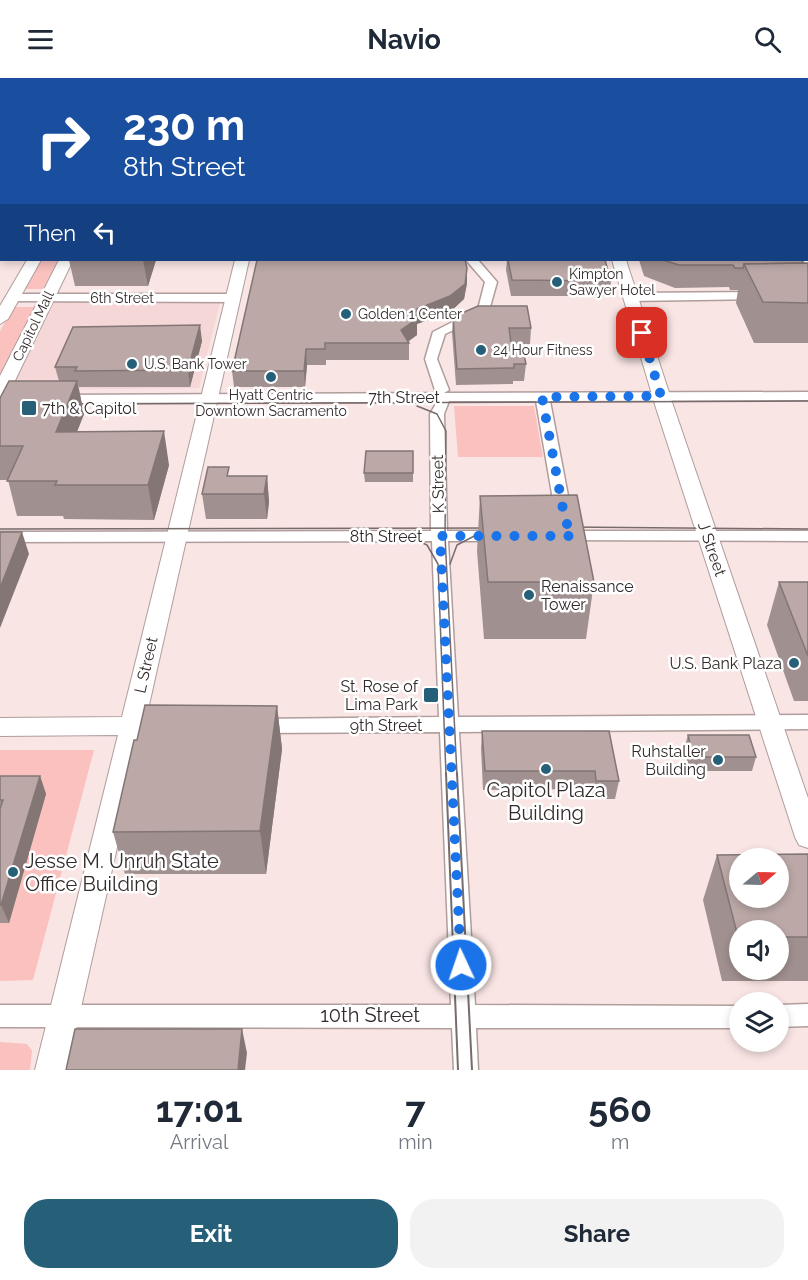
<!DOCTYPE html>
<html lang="en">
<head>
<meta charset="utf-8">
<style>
  body { margin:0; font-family:Raleway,sans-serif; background:#f2f2f3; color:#1f2937; height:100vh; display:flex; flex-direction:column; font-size:22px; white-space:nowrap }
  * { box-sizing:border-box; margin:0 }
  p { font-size:20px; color:#747a83 }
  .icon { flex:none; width:33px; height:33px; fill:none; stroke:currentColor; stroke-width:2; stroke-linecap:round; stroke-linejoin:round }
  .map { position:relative; height:992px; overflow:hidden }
  .sheet { display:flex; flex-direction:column; background:#fff; flex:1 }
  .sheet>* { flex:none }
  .top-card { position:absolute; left:0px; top:0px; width:808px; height:183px; box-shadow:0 3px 9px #0003; background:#1a4fa0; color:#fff; overflow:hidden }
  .needle { width:39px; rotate:71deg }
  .controls { position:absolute; left:729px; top:770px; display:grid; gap:12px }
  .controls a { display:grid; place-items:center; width:60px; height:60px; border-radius:50%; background:#fff; box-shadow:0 3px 9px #0003; font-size:30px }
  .pin { position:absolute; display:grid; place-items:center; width:51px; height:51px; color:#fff; margin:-26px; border-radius:12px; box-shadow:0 3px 9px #0006 }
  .me { position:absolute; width:66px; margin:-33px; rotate:357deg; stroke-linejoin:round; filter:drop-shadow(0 0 4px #0008) }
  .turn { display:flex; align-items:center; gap:21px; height:126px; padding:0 24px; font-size:27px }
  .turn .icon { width:78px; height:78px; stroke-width:2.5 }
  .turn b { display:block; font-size:42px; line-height:51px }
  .then { display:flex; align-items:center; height:57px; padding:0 24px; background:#0003; gap:12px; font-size:22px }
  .eta { display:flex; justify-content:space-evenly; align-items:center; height:102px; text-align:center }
  .eta b { font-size:36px; font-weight:700; line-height:42px }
  .cta { display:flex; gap:12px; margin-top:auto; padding:12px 24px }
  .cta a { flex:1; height:69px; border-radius:24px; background:#256078; color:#fff; font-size:24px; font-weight:700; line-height:69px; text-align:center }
  .cta a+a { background:#f2f2f3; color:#1f2937 }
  header { display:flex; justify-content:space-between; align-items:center; height:78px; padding:0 24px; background:#fff; font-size:27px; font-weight:700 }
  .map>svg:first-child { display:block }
</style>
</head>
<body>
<header><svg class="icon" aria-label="menu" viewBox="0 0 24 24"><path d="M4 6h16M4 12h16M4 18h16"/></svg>Navio<svg class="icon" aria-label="search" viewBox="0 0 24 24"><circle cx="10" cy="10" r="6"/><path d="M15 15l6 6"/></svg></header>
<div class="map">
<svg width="808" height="992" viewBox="0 0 808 992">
  <rect width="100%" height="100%" fill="#f9e5e4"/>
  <polygon fill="#f4d7d6" points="53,224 220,224 199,310 23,312 14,305"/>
  <g fill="#fac1bf">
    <polygon points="40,182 58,182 43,211 23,211"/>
    <polygon points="13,229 37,229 0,301 0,253"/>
    <polygon points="454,328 534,328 543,379 458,379"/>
    <polygon points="0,672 94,672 33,902 0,903"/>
    <polygon points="0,964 27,966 32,973 30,992 0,992"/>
  </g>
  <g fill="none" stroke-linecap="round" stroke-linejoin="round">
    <defs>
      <g id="minor">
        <polygon points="712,0 720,0 711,2"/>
        <polygon points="0,6 2,6 0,12"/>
        <polygon points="466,182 478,182 497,204 488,236 445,256 437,281 449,312 444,315 808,314 808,322 550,323 572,439 564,444 556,439 536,323 449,323 444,336 447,453 498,453 506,458 498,463 448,463 458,639 808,637 808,651 459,654 475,927 740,928 740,950 476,950 478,992 454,992 452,950 0,949 0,927 451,927 440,654 257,655 250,653 247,648 250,643 257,641 439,639 432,463 0,464 0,454 431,453 430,336 437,324 59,325 52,321 59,317 440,315 435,312 425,281 433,254 478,231 485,204"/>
        <polygon points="759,214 763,215 763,221 631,223 625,219 631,215"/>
        <polygon points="12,216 232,216 238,220 232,224 8,223 6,220"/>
        <polygon points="563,453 808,453 808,463 557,462 555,458 557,454"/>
        <polygon points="808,926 808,948 778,949 778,927"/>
      </g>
      <g id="major">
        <polygon points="133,0 143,0 132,2"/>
        <polygon points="574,0 586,0 573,2"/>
        <rect x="807" y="137" width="1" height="8"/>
        <polygon points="808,179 808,192 803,191 797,182 807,182"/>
        <polygon points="27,182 41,182 8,241 0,246 0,228"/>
        <polygon points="59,182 73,182 9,315 0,320 0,298"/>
        <polygon points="235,182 249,182 67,992 35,992 118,657 0,658 0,640 122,639"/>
        <polygon points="612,182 626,182 674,330 808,720 808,770 799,767 795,759 656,330"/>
      </g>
      <g id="highway">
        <polygon points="209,0 227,0 228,2 210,2"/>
        <polygon points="242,0 265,0 266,2 243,2"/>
        <polygon points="370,0 415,0 415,1 371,2"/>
        <polygon points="733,0 748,0 749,2 734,2"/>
        <polygon points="766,0 789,0 765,2"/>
        <rect x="807" y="10" width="1" height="8"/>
      </g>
    </defs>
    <use href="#minor" stroke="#b09d9c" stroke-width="3"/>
    <use href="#major" stroke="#b09d9c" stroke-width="2"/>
    <use href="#highway" stroke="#b09d9c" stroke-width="2"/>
    <use href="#minor" fill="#fff" fill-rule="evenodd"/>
    <use href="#major" fill="#fff" fill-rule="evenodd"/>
    <use href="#highway" fill="#fff" fill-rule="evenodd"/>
    <g stroke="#776b6b" stroke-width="1.5">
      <polyline points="66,326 808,323"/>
      <polyline points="417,328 437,336 446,353 445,458 457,697"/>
      <polyline points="568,449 808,451"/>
      <polyline points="0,451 496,450"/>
      <polyline points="401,455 427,467 438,486 446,697"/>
      <polyline points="450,486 457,467 484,453"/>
    </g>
    <g stroke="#776b6b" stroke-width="2">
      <polyline points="446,695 458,992"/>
      <polyline points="457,695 472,992"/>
    </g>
    <defs>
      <polyline id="highway-bridge" points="409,1 446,0"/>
    </defs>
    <use href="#highway-bridge" stroke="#b09d9c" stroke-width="16" stroke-linecap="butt"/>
    <use href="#highway-bridge" stroke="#fff" stroke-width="14"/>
  </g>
  <g fill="#a19090" fill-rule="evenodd">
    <rect x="0" y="13" width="2" height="161"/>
    <polygon points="69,182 156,182 148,208 75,208"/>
    <polygon points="507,182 605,182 611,203 609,218 511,218 506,192"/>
    <polygon points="639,182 801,182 804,185 808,185 808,265 754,265 736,225 738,212 730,212 729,209 675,210 644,198"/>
    <polygon points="467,190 467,205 464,221 450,234 417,246 417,257 408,264 409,265 409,282 326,282 326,287 307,287 305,309 234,309 232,293"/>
    <polygon points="453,239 531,250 530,266 511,266 512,273 526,286 524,303 513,303 513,306 456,307 452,255"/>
    <polygon points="202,263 190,309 79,309 78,306 84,336 77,353 169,387 154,442 64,441 63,438 17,438 8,402 0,402 0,320 59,303 55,289"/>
    <polygon points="413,373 413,404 365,404 364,395"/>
    <polygon points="230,398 267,398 269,424 267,441 206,441 202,416"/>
    <polygon points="480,418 594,504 586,561 484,561 477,473"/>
    <polygon points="779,504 808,504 808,623 794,623 767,547"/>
    <polygon points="277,628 282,671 266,796 125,796 113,754 137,662"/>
    <polygon points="482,653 609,653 619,703 615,721 593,721 591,711 483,712 481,671"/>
    <polygon points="688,657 756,679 752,693 690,693 684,671"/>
    <polygon points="0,698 40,698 46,716 9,845 0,845"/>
    <path d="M808 776V903H722L703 822 717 777ZM740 852H778V891H740Z"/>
  </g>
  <g fill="#837675">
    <polygon points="698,0 707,0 706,2 697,2"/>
    <polygon points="143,182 156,182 148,208"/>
    <polygon points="467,190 467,205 464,221 450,234 417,246 417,257 405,265 401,252 417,231"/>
    <polygon points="200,247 202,263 190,309 188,292"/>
    <polygon points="306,271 307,287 305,309 304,293"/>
    <polygon points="77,303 84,336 64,387 56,354"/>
    <polygon points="164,353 169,387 154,442 148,407"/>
    <polygon points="267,398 269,424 267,441 264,416"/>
    <polygon points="22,454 29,476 0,550 0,510"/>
    <polygon points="277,628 282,671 266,796 260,753"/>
    <polygon points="40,698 46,716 9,845 1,827"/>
    <polygon points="242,951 247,975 245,992 238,992"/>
  </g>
  <g fill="#bba8a7" stroke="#837675" stroke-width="1.5" fill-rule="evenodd">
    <polygon points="586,0 698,0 697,2 585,2"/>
    <rect x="0" y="13" width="2" height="138"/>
    <polygon points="257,182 465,182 467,190 465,206 450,218 417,231 417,241 401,252 409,265 325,265 325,271 306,271 304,293 232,293"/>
    <polygon points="508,182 605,182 611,203 512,202"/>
    <polygon points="663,182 801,182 804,185 744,186 743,190 735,190 733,187 679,187"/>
    <polygon points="808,185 808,225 763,224 744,186"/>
    <polygon points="478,228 527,228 531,250 509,250 512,273 523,272 526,286 514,286 514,290 457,291 453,239"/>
    <polygon points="200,247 188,292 75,293 77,289 55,289 73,249"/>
    <polygon points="9,303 77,303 56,354 164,353 148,407 55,407 57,403 7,403 23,368 0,368 0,320"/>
    <polygon points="366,373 413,373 413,395 364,395"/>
    <polygon points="208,389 229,389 227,398 267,398 264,416 202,416"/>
    <polygon points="577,417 594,504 488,504 480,418"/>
    <polygon points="0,454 22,454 0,510"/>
    <polygon points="779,504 808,504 808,578"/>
    <polygon points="145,627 277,628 260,753 113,754 134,662 137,662"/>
    <polygon points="482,653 609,653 619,703 596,703 595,693 485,693"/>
    <polygon points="688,657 749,657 756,679 693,679"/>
    <polygon points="0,698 40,698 1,827 0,827 0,731 3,722 0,722"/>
    <path d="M808 776V859H778V852H740V859H738L717 777ZM740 780H778V819H740Z"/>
    <polygon points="75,951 242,951 238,992 66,992"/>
  </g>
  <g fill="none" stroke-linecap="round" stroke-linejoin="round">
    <polyline stroke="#1a73e8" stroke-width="10" stroke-dasharray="0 18" points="461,887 440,458 573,458 565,442 542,319 661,318 642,255"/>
  </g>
  <g fill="#256078" stroke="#fff" stroke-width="2">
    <circle cx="557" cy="204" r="6"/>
    <circle cx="346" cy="236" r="6"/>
    <circle cx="481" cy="272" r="6"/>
    <circle cx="132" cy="286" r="6"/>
    <circle cx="271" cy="299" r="6"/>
    <rect x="21" y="322" width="16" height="16" rx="3"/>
    <circle cx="529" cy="517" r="6"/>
    <circle cx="794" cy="585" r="6"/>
    <rect x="423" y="609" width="16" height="16" rx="3"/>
    <circle cx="718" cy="682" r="6"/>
    <circle cx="546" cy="691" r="6"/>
    <circle cx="13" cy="794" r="6"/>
  </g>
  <g text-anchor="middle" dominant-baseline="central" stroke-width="5" stroke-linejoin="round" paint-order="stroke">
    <g font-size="14" fill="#332b2b" stroke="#fff" text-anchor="start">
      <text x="569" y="196">Kimpton<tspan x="569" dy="16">Sawyer Hotel</tspan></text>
      <text x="358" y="236">Golden 1 Center</text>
      <text x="493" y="272">24 Hour Fitness</text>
      <text x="144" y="286">U.S. Bank Tower</text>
      <text x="271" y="317" text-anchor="middle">Hyatt Centric<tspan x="271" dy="16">Downtown Sacramento</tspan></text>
    </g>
    <g font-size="14" fill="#332b2b" stroke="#fff">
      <text x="122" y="220">6th Street</text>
      <text transform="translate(33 248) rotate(-64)">Capitol Mall</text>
    </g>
    <g font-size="16" fill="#332b2b" stroke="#fff">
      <text x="404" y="319">7th Street</text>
      <text transform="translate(438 406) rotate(-91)">K Street</text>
      <text x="386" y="458">8th Street</text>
      <text transform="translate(712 471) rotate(71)">J Street</text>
      <text transform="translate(146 587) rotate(-77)">L Street</text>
      <text x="386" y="647">9th Street</text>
    </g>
    <g font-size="16" fill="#332b2b" stroke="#fff" text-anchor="end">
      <text x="42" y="330" text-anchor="start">7th &amp; Capitol</text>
      <text x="541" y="508" text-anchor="start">Renaissance<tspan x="541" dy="18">Tower</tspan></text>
      <text x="782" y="585">U.S. Bank Plaza</text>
      <text x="418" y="608">St. Rose of<tspan x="418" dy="18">Lima Park</tspan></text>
      <text x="706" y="673">Ruhstaller<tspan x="706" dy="18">Building</tspan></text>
    </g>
    <g font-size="20" fill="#332b2b" stroke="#fff">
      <text x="546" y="712">Capitol Plaza<tspan x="546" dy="23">Building</tspan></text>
      <text x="25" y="783" text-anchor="start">Jesse M. Unruh State<tspan x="25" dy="23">Office Building</tspan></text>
    </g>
    <g font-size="20" fill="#332b2b" stroke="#fff">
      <text x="370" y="937">10th Street</text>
    </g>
  </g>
</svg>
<div class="controls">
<a><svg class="needle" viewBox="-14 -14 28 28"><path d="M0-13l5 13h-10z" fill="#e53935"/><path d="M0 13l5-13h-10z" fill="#747a83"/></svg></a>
<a><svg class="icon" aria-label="sound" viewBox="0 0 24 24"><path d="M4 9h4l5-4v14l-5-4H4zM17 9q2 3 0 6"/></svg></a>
<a><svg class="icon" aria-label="layers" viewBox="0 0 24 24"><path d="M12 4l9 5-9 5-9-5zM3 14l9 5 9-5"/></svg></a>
</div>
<div class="pin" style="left:642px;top:255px;background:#d93025"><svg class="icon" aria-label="arrive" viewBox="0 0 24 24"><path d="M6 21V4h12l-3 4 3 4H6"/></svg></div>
<svg class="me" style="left:461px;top:887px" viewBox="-20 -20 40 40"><circle r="17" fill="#1a73e8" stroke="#fff" stroke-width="3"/><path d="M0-11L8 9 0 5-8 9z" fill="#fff"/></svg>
<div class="top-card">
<div class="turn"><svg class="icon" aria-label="right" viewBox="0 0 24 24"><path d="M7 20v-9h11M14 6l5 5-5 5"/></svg><div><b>230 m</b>8th Street</div></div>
<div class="then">Then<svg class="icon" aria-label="left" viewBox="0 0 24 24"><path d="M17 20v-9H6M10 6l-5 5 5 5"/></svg></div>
</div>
</div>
<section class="sheet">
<div class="eta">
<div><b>17:01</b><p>Arrival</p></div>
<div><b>7</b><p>min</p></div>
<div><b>560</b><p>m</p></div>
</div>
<div class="cta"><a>Exit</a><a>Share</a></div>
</section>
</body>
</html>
